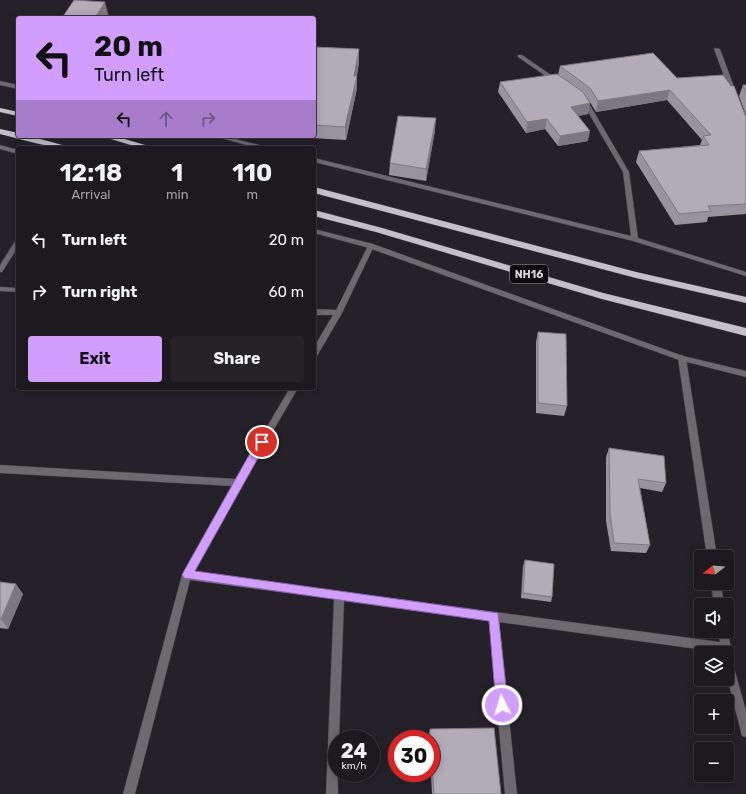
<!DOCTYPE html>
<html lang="en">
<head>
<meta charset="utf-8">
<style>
  body { margin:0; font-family:Rubik,sans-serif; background:#252228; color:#f1f3f6; height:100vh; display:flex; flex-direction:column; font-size:15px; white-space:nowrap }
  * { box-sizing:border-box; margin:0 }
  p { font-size:13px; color:#a0a0a4 }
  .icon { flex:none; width:22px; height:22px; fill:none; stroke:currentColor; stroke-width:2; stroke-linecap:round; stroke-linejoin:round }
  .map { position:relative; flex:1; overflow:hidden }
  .drawer { position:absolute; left:16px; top:146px; width:300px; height:244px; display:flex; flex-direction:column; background:#1c191f; border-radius:4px; box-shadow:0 2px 10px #0003,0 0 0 1px #3a383d }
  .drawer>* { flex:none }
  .hud { position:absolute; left:16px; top:16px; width:300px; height:122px; border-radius:4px; box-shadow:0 2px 10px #0003,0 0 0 1px #3a383d; background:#d19dfe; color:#111; overflow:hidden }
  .needle { width:26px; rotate:253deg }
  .buttons { position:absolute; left:694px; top:550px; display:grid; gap:8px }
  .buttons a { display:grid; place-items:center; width:40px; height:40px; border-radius:4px; background:#1c191f; box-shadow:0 2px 10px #0003,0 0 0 1px #3a383d; font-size:20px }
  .speed { position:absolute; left:328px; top:730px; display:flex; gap:8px; font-size:20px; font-weight:700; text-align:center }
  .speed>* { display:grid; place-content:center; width:52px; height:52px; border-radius:50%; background:#1c191f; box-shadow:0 2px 10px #0003,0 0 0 1px #3a383d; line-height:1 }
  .speed small { font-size:10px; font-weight:400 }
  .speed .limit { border:6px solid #d22; background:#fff; color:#111 }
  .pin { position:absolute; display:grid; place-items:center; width:34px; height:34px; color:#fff; margin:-17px; border:2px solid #fff; border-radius:50%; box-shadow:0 1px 4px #0007 }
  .me { position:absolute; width:44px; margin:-22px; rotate:355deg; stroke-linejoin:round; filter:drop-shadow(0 0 3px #0008) }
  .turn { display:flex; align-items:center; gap:14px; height:84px; padding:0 12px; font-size:18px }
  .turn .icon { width:52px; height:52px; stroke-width:2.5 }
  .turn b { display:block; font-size:28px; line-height:34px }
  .lanes { display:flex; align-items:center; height:38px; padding:0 12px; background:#0003; justify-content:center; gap:20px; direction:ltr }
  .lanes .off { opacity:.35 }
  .eta { display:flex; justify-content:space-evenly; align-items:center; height:68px; text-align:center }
  .eta b { font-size:24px; font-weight:700; line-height:28px }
  .primary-button { display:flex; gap:8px; margin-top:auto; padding:8px 12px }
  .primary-button a { flex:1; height:46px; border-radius:4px; background:#d19dfe; color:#111; font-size:16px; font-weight:700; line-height:46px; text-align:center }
  .primary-button a+a { background:#252228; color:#f1f3f6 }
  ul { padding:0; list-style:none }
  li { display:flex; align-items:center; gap:12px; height:52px; padding:0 12px }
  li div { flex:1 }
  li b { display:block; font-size:15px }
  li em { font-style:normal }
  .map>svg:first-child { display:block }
</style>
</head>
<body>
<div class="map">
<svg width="746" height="794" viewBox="0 0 746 794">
  <rect width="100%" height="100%" fill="#252129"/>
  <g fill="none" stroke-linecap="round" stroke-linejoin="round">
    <defs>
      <g id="minor">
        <polygon points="715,48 720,49 737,95 736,96 731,95 714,49"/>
        <polygon points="518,55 522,55 561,82 556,83 518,57"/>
        <polygon points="0,81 18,85 18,89 0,85"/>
        <polygon points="584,98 587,100 629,172 638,238 746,272 746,276 633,241 314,162 314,158 631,236 623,172 581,100"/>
        <polygon points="213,136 223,136 267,147 268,148 258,148"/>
        <polygon points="16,240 18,240 18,247 2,272 0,272 0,265"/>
        <polygon points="369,244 373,244 374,246 342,313 317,356 314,357 314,347 333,315 314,315 314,309 336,310"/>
        <polygon points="0,287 18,288 18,292 0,291"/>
        <polygon points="682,355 686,358 717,557 707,557 678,358"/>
        <polygon points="290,388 298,388 241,486 194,572 720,642 718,631 727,631 727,629 731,648 730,653 746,711 746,737 742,736 741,732 727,677 727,653 499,622 517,794 505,794 489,621 344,601 339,739 337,739 338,794 326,794 334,599 190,580 135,794 123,794 182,575 232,486 0,473 0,465 236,479"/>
        <polygon points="711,583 721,583 724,605 714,605"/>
      </g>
      <g id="tertiary">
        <polygon points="0,145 18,150 18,154 0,149"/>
        <polygon points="314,229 373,244 683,356 746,371 746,377 679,360 369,248 314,233"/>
      </g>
      <g id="trunk">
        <polygon points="0,108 18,112 18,116 0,112"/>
        <path d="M0 129 18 133V136H29L73 148C49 148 24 140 0 134Z"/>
        <polygon points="101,136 114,136 155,148 141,148"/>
        <polygon points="314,187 636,272 746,297 746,303 636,278 314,193"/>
        <polygon points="314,210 382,228 603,293 746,328 746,336 602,299 376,232 314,216"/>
      </g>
    </defs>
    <use href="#minor" stroke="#413e45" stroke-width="1"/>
    <use href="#tertiary" stroke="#413e45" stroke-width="1"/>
    <use href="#trunk" stroke="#413e45" stroke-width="1"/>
    <use href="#minor" fill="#6c6a6e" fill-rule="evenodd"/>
    <use href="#tertiary" fill="#6c6a6e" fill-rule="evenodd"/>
    <use href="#trunk" fill="#c4c0ca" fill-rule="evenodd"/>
  </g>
  <g fill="#98949d">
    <polygon points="314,47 359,49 359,62 357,76 357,88 346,140 278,136 314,136"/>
    <polygon points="560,66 677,78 746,117 746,214 708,217 707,222 675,225 636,162 639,151 700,145 702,140 667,100 596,112 588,99 587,98 588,114 578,116 588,141 558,146 545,129 526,133 498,92 500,82 558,75"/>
    <polygon points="743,85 746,85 746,115 739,96"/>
    <polygon points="435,130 426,181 389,175 390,163"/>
    <polygon points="538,332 567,406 564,416 536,413 536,342"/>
    <polygon points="609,448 666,483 662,492 640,488 650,545 646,553 611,551 606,521 606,457"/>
    <polygon points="525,560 552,597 551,602 521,598 523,566"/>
    <polygon points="0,582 23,594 8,629 0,628"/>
    <polygon points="430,729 501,794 432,794 431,773 431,739 428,739 428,737"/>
  </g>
  <g fill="#7c787f">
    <polygon points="105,2 109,17 108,18 95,18"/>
    <polygon points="359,49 359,62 356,80 357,76 357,88 346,140 345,127"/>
    <polygon points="670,90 667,100 596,112 598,101"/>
    <polygon points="590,103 588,114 569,118 571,107"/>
    <polygon points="436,118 435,130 426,181 426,169"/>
    <polygon points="547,119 545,129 526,133 527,122"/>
    <polygon points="590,131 588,141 558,146 560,136"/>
    <polygon points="16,584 23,594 8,629 1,619"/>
  </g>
  <g fill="#b1acb6" stroke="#7c787f">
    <polygon points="74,0 105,2 95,18 62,18"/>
    <polygon points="314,47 359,49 354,76 357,76 345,127 314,125"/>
    <polygon points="653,53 677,78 723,75 731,86 734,86 746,117 746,204 708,206 711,211 679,214 639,151 709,145 703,136 711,135 670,90 598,101 590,88 560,66"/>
    <polygon points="557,74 583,92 590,103 571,107 590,131 560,136 547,119 527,122 500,82"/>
    <polygon points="743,85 746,85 746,93"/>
    <polygon points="398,116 436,118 426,169 390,163"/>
    <polygon points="538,332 566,334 567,406 538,403"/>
    <polygon points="609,448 664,456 666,483 638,479 650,545 614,543 610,513"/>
    <polygon points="525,560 554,564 552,597 523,593"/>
    <polygon points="0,582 16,584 1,619 0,619"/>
    <polygon points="494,728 501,794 434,794 431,751 431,739 430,739 430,729"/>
  </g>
  <polygon fill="#d19dfe" stroke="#8866a5" points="262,438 267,442 195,571 498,613 508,705 506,710 502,711 498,710 496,705 489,621 184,578 182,575 184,571 258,439"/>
  <g text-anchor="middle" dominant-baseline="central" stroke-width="4" stroke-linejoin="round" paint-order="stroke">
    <rect fill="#0d0b0f" stroke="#9a989c" stroke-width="1" x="510" y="265" width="38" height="18" rx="3"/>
    <g font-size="11" font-weight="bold" fill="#d7d4d9">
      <text x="529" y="274">NH16</text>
    </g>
  </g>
</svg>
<div class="buttons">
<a><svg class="needle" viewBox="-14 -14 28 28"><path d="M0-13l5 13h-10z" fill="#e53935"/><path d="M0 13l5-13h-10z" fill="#a0a0a4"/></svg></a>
<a><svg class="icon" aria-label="sound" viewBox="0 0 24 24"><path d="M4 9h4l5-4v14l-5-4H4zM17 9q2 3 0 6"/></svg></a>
<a><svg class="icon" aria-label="layers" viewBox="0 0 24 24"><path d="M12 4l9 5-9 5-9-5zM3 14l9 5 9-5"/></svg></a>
<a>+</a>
<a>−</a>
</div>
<div class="speed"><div>24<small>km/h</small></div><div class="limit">30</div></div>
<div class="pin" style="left:262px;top:442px;background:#d93025"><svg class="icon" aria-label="arrive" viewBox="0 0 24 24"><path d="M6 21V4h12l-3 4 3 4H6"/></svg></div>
<svg class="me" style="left:502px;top:705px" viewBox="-20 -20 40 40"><circle r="17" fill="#d19dfe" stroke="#fff" stroke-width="3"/><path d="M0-11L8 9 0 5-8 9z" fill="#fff"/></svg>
<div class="hud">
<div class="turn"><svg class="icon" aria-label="left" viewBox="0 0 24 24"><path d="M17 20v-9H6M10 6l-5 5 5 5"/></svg><div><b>20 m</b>Turn left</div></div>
<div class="lanes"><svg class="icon" aria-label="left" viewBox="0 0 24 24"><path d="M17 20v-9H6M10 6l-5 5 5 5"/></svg><svg class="icon off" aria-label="ahead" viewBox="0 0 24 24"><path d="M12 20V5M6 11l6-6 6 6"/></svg><svg class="icon off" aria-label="right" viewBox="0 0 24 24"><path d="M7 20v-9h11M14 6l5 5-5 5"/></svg></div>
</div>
<section class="drawer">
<div class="eta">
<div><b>12:18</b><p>Arrival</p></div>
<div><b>1</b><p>min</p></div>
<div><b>110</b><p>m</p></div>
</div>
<ul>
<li><svg class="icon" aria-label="left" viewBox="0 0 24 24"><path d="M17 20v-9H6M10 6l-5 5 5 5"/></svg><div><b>Turn left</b></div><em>20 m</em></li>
<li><svg class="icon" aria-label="right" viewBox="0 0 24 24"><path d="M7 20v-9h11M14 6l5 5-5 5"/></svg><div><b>Turn right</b></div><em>60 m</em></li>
</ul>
<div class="primary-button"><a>Exit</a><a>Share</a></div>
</section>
</div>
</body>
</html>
